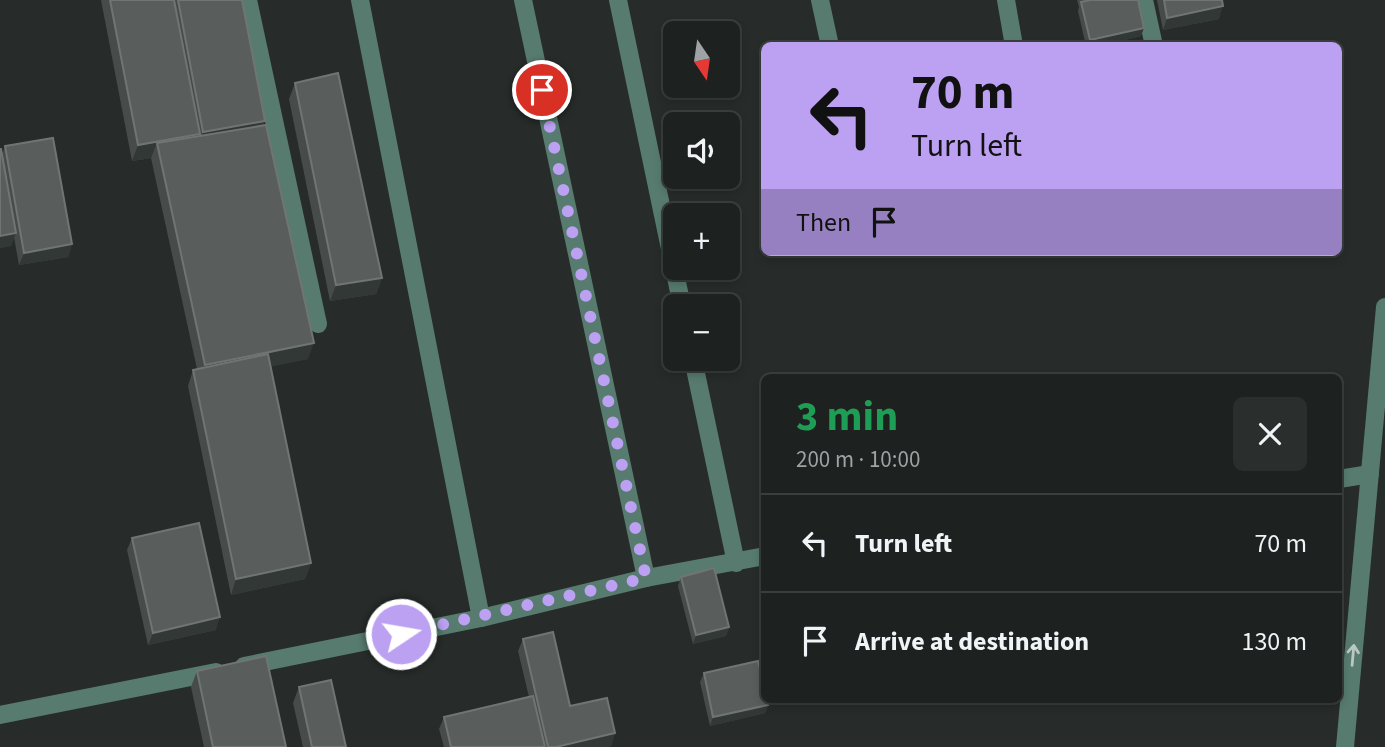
<!DOCTYPE html>
<html lang="en">
<head>
<meta charset="utf-8">
<style>
  body { margin:0; font-family:"Source Sans 3",sans-serif; background:#2a2e2d; color:#f1f3f6; height:100vh; display:flex; flex-direction:column; font-size:26px; white-space:nowrap }
  * { box-sizing:border-box; margin:0 }
  p { font-size:23px; color:#a0a3a5 }
  .icon { flex:none; width:38px; height:38px; fill:none; stroke:currentColor; stroke-width:2; stroke-linecap:round; stroke-linejoin:round }
  .map { position:relative; flex:1; overflow:hidden }
  .drawer { position:absolute; left:761px; top:374px; width:581px; height:329px; display:flex; flex-direction:column; background:#1d2120; border-radius:10px; box-shadow:0 4px 10px #0003,0 0 0 2px #3b3e3e }
  .drawer>* { flex:none }
  .guide { position:absolute; left:761px; top:42px; width:581px; height:214px; border-radius:10px; box-shadow:0 4px 10px #0003,0 0 0 2px #3b3e3e; background:#bca0f2; color:#111; overflow:hidden }
  .needle { width:46px; rotate:167deg }
  .controls { position:absolute; left:663px; top:21px; display:grid; gap:14px }
  .controls a { display:grid; place-items:center; width:77px; height:77px; border-radius:10px; background:#1d2120; box-shadow:0 4px 10px #0003,0 0 0 2px #3b3e3e; font-size:35px }
  .pin { position:absolute; display:grid; place-items:center; width:60px; height:60px; color:#fff; margin:-30px; border:4px solid #fff; border-radius:50%; box-shadow:0 2px 7px #0007 }
  .me { position:absolute; width:77px; margin:-38px; rotate:78deg; stroke-linejoin:round; filter:drop-shadow(0 0 5px #0008) }
  .turn { display:flex; align-items:center; gap:24px; height:147px; padding:0 35px; font-size:32px }
  .turn .icon { width:91px; height:91px; stroke-width:2.5 }
  .turn b { display:block; font-size:49px; line-height:60px }
  .then { display:flex; align-items:center; height:66px; padding:0 35px; background:#0003; gap:14px; font-size:26px }
  .round { display:grid; place-items:center; flex:none; width:74px; height:74px; border-radius:10px; background:#2a2e2d }
  .summary { display:flex; align-items:center; justify-content:space-between; height:119px; padding:0 35px }
  h1 { font-size:42px; font-weight:700; line-height:52px; color:#1e9e55 }
  ul { padding:0; list-style:none }
  li { display:flex; align-items:center; gap:21px; height:98px; padding:0 35px; border-top:2px solid #3b3e3e }
  li div { flex:1 }
  li b { display:block; font-size:26px }
  li em { font-style:normal }
  .map>svg:first-child { display:block }
</style>
</head>
<body>
<div class="map">
<svg width="1385" height="747" viewBox="0 0 1385 747">
  <rect width="100%" height="100%" fill="#272c2a"/>
  <g fill="none" stroke-linecap="round" stroke-linejoin="round">
    <g stroke="#577b6f" stroke-width="18">
      <polyline points="248,0 318,324"/>
      <polyline points="360,0 481,618"/>
      <polyline points="523,0 646,578"/>
      <polyline points="618,0 682,306"/>
      <polyline points="820,0 830,46"/>
      <polyline points="1006,0 1014,46"/>
      <polyline points="1144,0 1154,46"/>
      <polyline points="693,359 736,563"/>
      <polyline points="1339,479 1370,474"/>
      <polyline points="244,666 481,618 646,578 765,556"/>
      <polyline points="0,715 216,672"/>
      <polyline points="1345,747 1385,307"/>
    </g>
  </g>
  <g fill="#474c4b">
    <polygon points="101,0 242,0 264,125 308,359 271,366 311,563 305,579 231,595 188,386 193,370 197,369 151,158 132,161"/>
    <polygon points="1077,0 1138,0 1141,36 1100,46 1086,46 1078,11 1079,7"/>
    <polygon points="1157,0 1222,0 1219,19 1163,30"/>
    <polygon points="295,83 382,278 376,294 330,301 289,99"/>
    <polygon points="5,146 72,244 68,257 19,265 14,237 11,246 0,248 0,149 2,155"/>
    <polygon points="132,538 216,630 148,645 127,550"/>
    <polygon points="681,577 729,627 726,636 693,644 678,586"/>
    <polygon points="523,639 570,706 615,733 611,746 606,747 444,747 439,729 444,717 529,697 518,651"/>
    <polygon points="197,671 286,747 204,747 191,687"/>
    <polygon points="704,673 768,705 765,713 710,726 700,682"/>
    <polygon points="299,687 346,747 303,747 293,703"/>
  </g>
  <g fill="#323836">
    <polygon points="1223,6 1219,19 1163,30 1167,18"/>
    <polygon points="1144,28 1141,36 1100,46 1087,46 1090,40"/>
    <polygon points="265,121 260,136 198,148 203,132"/>
    <polygon points="200,134 194,149 157,143 151,158 132,161 138,145"/>
    <polygon points="16,233 11,246 0,248 0,236"/>
    <polygon points="72,244 68,257 19,265 24,253"/>
    <polygon points="382,278 376,294 330,301 336,285"/>
    <polygon points="314,343 308,359 199,381 205,365"/>
    <polygon points="311,563 305,579 231,595 236,579"/>
    <polygon points="220,617 216,630 148,645 153,633"/>
    <polygon points="729,627 726,636 693,644 696,635"/>
    <polygon points="768,705 765,713 710,726 713,717"/>
    <polygon points="615,733 611,746 606,747 556,747"/>
  </g>
  <g fill="#595e5c" stroke="#707574" stroke-width="2">
    <polygon points="110,0 174,0 200,134 138,145"/>
    <polygon points="178,0 242,0 265,121 203,132"/>
    <polygon points="1090,0 1138,0 1144,28 1090,40 1081,2"/>
    <polygon points="1164,0 1222,0 1223,6 1167,18"/>
    <polygon points="338,73 382,278 336,285 295,83"/>
    <polygon points="266,125 314,343 205,365 157,143"/>
    <polygon points="53,138 72,244 24,253 5,146"/>
    <polygon points="0,149 1,149 16,233 0,236"/>
    <polygon points="268,354 311,563 236,579 193,370"/>
    <polygon points="199,523 220,617 153,633 132,538"/>
    <polygon points="714,568 729,627 696,635 681,577"/>
    <polygon points="553,632 570,706 607,698 615,733 556,747 548,747 523,639"/>
    <polygon points="266,656 286,747 213,747 197,671"/>
    <polygon points="758,661 765,690 765,700 767,700 768,705 713,717 704,673"/>
    <polygon points="331,680 346,747 312,747 299,687"/>
    <polygon points="533,696 545,747 451,747 444,717"/>
  </g>
  <defs><path id="oneway-shaft" d="M-6 0H5M1.5-3L5.5 0L1.5 3" fill="none" stroke-width="1.6" stroke-linecap="round" stroke-linejoin="round" transform="scale(1.75)"/></defs>
  <use stroke="#b9c8c4" href="#oneway-shaft" transform="translate(1353 655) rotate(-85)"/>
  <g fill="none" stroke-linecap="round" stroke-linejoin="round">
    <polyline stroke="#bca0f2" stroke-width="12" stroke-dasharray="0 21.6" points="401,634 646,578 542,90"/>
  </g>
</svg>
<div class="controls">
<a><svg class="needle" viewBox="-14 -14 28 28"><path d="M0-13l5 13h-10z" fill="#e53935"/><path d="M0 13l5-13h-10z" fill="#a0a3a5"/></svg></a>
<a><svg class="icon" aria-label="sound" viewBox="0 0 24 24"><path d="M4 9h4l5-4v14l-5-4H4zM17 9q2 3 0 6"/></svg></a>
<a>+</a>
<a>−</a>
</div>
<div class="pin" style="left:542px;top:90px;background:#d93025"><svg class="icon" aria-label="arrive" viewBox="0 0 24 24"><path d="M6 21V4h12l-3 4 3 4H6"/></svg></div>
<svg class="me" style="left:401px;top:634px" viewBox="-20 -20 40 40"><circle r="17" fill="#bca0f2" stroke="#fff" stroke-width="3"/><path d="M0-11L8 9 0 5-8 9z" fill="#fff"/></svg>
<div class="guide">
<div class="turn"><svg class="icon" aria-label="left" viewBox="0 0 24 24"><path d="M17 20v-9H6M10 6l-5 5 5 5"/></svg><div><b>70 m</b>Turn left</div></div>
<div class="then">Then<svg class="icon" aria-label="arrive" viewBox="0 0 24 24"><path d="M6 21V4h12l-3 4 3 4H6"/></svg></div>
</div>
<section class="drawer">
<div class="summary"><div><h1>3 min</h1><p>200 m · 10:00</p></div><a class="round"><svg class="icon" aria-label="close" viewBox="0 0 24 24"><path d="M6 6l12 12M18 6L6 18"/></svg></a></div>
<ul>
<li><svg class="icon" aria-label="left" viewBox="0 0 24 24"><path d="M17 20v-9H6M10 6l-5 5 5 5"/></svg><div><b>Turn left</b></div><em>70 m</em></li>
<li><svg class="icon" aria-label="arrive" viewBox="0 0 24 24"><path d="M6 21V4h12l-3 4 3 4H6"/></svg><div><b>Arrive at destination</b></div><em>130 m</em></li>
</ul>
</section>
</div>
</body>
</html>
